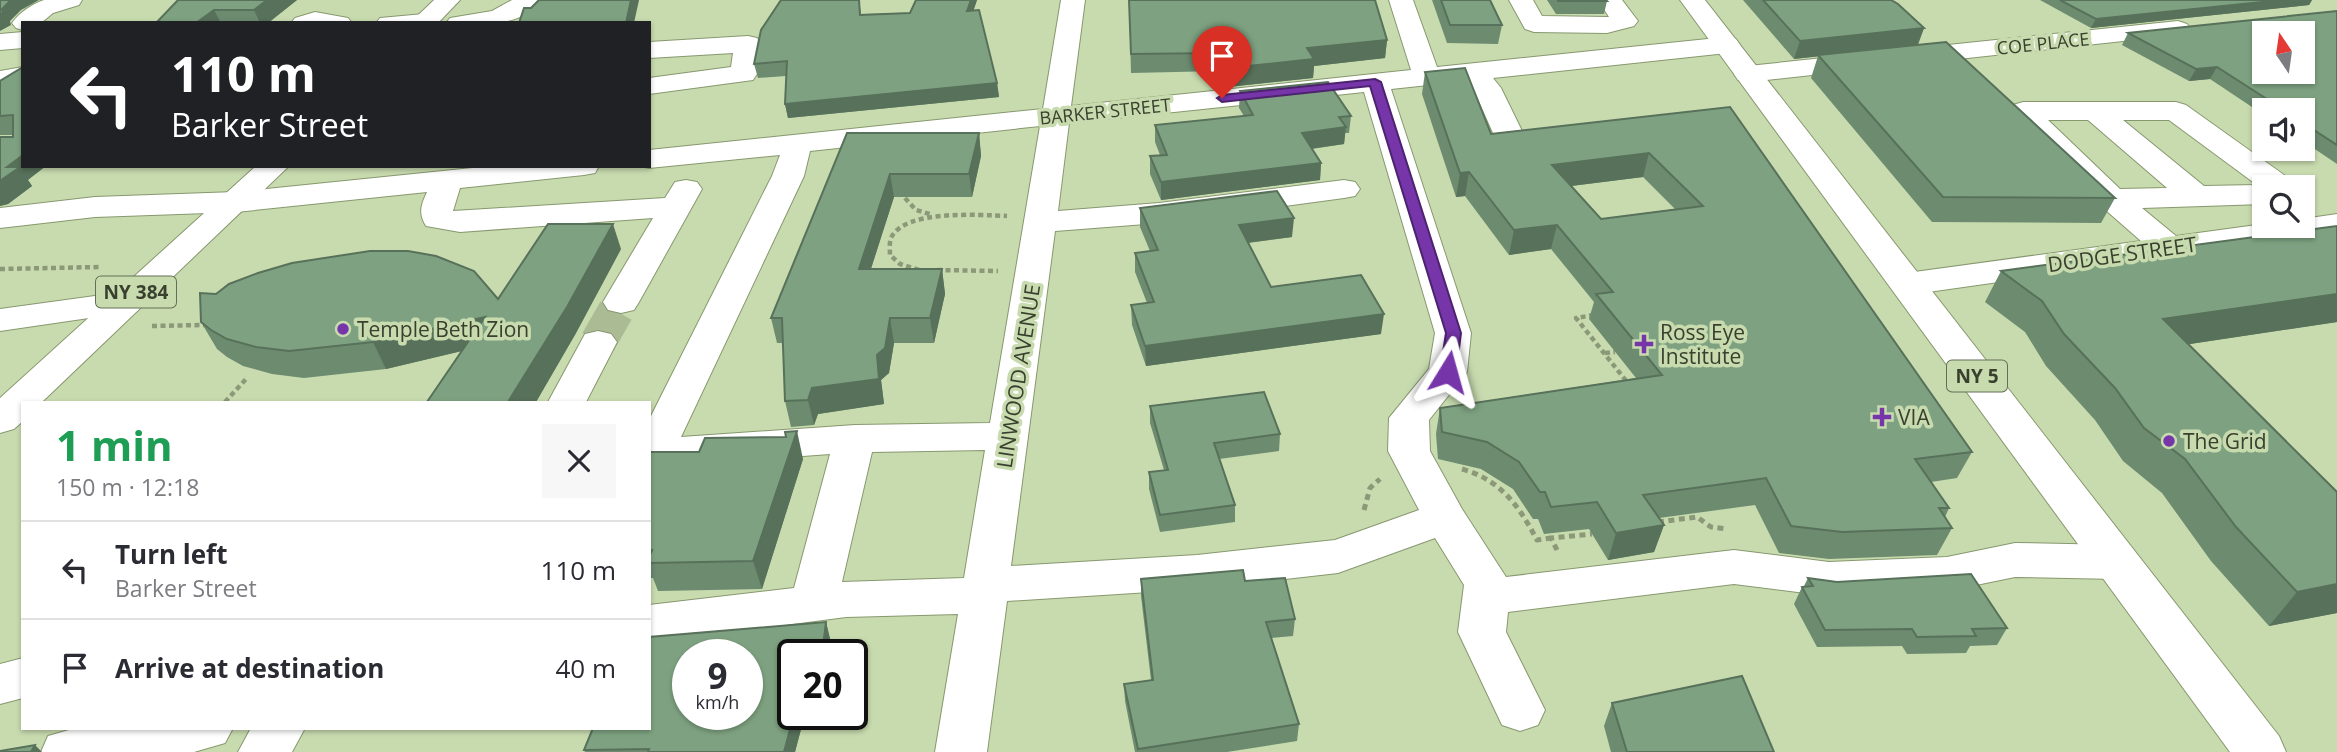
<!DOCTYPE html>
<html lang="en">
<head>
<meta charset="utf-8">
<style>
  body { margin:0; font-family:"Open Sans",sans-serif; background:#f7f7f7; color:#2b2b33; height:100vh; display:flex; flex-direction:column; font-size:26px; white-space:nowrap }
  * { box-sizing:border-box; margin:0 }
  p { font-size:23px; color:#7c7c81 }
  .icon { flex:none; width:38px; height:38px; fill:none; stroke:currentColor; stroke-width:2; stroke-linecap:round; stroke-linejoin:round }
  .map { position:relative; flex:1; overflow:hidden }
  .details { position:absolute; left:21px; top:401px; width:630px; height:329px; display:flex; flex-direction:column; background:#fff; border-radius:0px; box-shadow:0 2px 5px #0004 }
  .details>* { flex:none }
  .top-card { position:absolute; left:21px; top:21px; width:630px; height:147px; border-radius:0px; box-shadow:0 2px 5px #0004; background:#202124; color:#fff; overflow:hidden }
  .needle { width:46px; rotate:347deg }
  .tools { position:absolute; left:2252px; top:21px; display:grid; gap:14px }
  .tools a { display:grid; place-items:center; width:63px; height:63px; border-radius:0px; background:#fff; box-shadow:0 2px 5px #0004; font-size:35px }
  .speed { position:absolute; left:672px; top:639px; display:flex; gap:14px; font-size:35px; font-weight:700; text-align:center }
  .speed>* { display:grid; place-content:center; width:91px; height:91px; border-radius:50%; background:#fff; box-shadow:0 2px 5px #0004; line-height:1 }
  .speed small { font-size:18px; font-weight:400 }
  .speed .limit { border:4px solid #111; border-radius:10px; background:#fff; color:#111 }
  .pin { position:absolute; display:grid; place-items:center; width:60px; height:60px; color:#fff; margin:-72px -30px; border-radius:50% 50% 50% 0; rotate:-45deg; box-shadow:0 0 7px #0007 }
  .pin .icon { rotate:45deg }
  .me { position:absolute; width:77px; margin:-38px; rotate:8deg; stroke-linejoin:round; filter:drop-shadow(0 0 5px #0008) }
  .turn { display:flex; align-items:center; gap:24px; height:147px; padding:0 35px; font-size:32px }
  .turn .icon { width:91px; height:91px; stroke-width:2.5 }
  .turn b { display:block; font-size:49px; line-height:60px }
  .round { display:grid; place-items:center; flex:none; width:74px; height:74px; border-radius:0px; background:#f7f7f7 }
  .head { display:flex; align-items:center; justify-content:space-between; height:119px; padding:0 35px }
  h1 { font-size:42px; font-weight:700; line-height:52px; color:#1e9e55 }
  ul { padding:0; list-style:none }
  li { display:flex; align-items:center; gap:21px; height:98px; padding:0 35px; border-top:2px solid #e1e1e2 }
  li div { flex:1 }
  li b { display:block; font-size:26px }
  li em { font-style:normal }
  .map>svg:first-child { display:block }
</style>
</head>
<body>
<div class="map">
<svg width="2337" height="752" viewBox="0 0 2337 752">
  <rect width="100%" height="100%" fill="#c8dbaf"/>
  <g fill="none" stroke-linecap="round" stroke-linejoin="round">
    <polyline stroke="#abbc95" stroke-width="36" stroke-dasharray="36 18" stroke-linecap="butt" points="598,342 621,302"/>
    <defs>
      <g id="minor">
        <path d="M44 0H82L79 5 53 13 41 23H23V30L16 28 12 23C20 12 32 4 44 0Z"/>
        <path d="M512 0H541C520 30 478 23 446 23L450 18 492 11Z"/>
        <path d="M1061 0H1085L1071 106 1411 70 1389 0H1413L1437 67 1727 37 1736 39 1740 45 1736 51 1727 53 1493 78 1501 88 1523 133 1518 139 1508 142 1498 139 1493 133 1474 90 1466 81 1391 89 1471 333 1467 372 1429 420 1430 451 1462 509 1506 577 1734 550 1829 562 1947 557 2015 543 2117 545 2133 550 2140 562 2133 574 2117 579 2015 577 1947 591 1829 596 1734 584 1508 612 1506 632 1545 710 1538 725 1520 731 1502 725 1458 632 1464 585 1435 538 1338 573 1197 589 1007 601 987 752H935L958 614 846 617 649 643V605L794 588 830 454 649 467V420L772 176 780 155 649 168 641 166H649V150L1043 109ZM1364 92 1435 333 1429 369 1389 418 1388 451 1419 510 1335 540 1197 555 1011 566 1055 231 1159 223 1344 198 1355 196 1360 189 1355 182 1344 180 1159 203 1058 211 1069 123ZM1040 126 990 423 855 425 681 437 804 176 810 151ZM985 450 964 578 842 582 872 452Z"/>
        <polygon points="1509,0 1533,0 1542,16 1607,17 1609,17 1598,0 1622,0 1638,21 1634,26 1607,33 1534,32 1525,29"/>
        <polygon points="315,12 348,18 352,23 291,23 295,18"/>
        <polygon points="424,14 433,17 437,22 376,23 380,18"/>
        <polygon points="2178,21 2187,24 2191,29 2187,34 1748,82 1738,80 1734,74 1738,68 1748,66"/>
        <polygon points="23,32 23,48 0,50 0,34"/>
        <polygon points="748,36 757,38 761,44 757,74 753,80 649,94 649,78 731,67 733,53 649,58 649,42"/>
        <polygon points="23,67 23,83 0,87 0,71"/>
        <path d="M2023 102H2176L2186 105 2291 180 2296 187H2264V204L2142 208 2176 236 2264 224 2303 226V219L2337 214V234L1907 295 1895 291 1889 284 1895 277 1907 273 2141 241 2101 206 2013 117 2009 111 2013 105ZM2048 120H2088L2167 188 2120 189ZM2123 120H2169L2257 185 2204 186Z"/>
        <path d="M492 166H599L595 173 584 175 460 188 453 211 665 198 675 182 686 180 697 182 702 189 639 302 634 310 621 313 608 310 603 302 653 218 460 232 426 226C418 213 421 205 427 192L236 212 95 217 0 228V208L95 197 236 192Z"/>
        <polygon points="124,292 137,295 142,303 137,311 0,331 0,309"/>
        <polygon points="598,331 611,334 617,342 586,402 548,402 585,334"/>
        <polygon points="23,658 23,698 0,704 0,664"/>
        <polygon points="76,728 233,728 225,743 194,752 41,752 48,736"/>
        <polygon points="251,728 305,728 292,752 238,752"/>
      </g>
      <g id="major">
        <polygon points="434,0 460,0 438,23 410,23"/>
        <polygon points="1680,0 1705,0 2279,736 2286,752 2230,752"/>
        <polygon points="256,166 289,166 42,402 23,402 23,421 14,429 0,433 0,398"/>
      </g>
    </defs>
    <use href="#minor" stroke="#87986e" stroke-width="2"/>
    <use href="#major" stroke="#87986e" stroke-width="2"/>
    <g stroke="#8b9978" stroke-width="4.5" stroke-dasharray="5 3.5" stroke-linecap="butt">
      <polyline points="905,198 916,210 933,215"/>
      <polyline points="0,269 100,267"/>
      <path d="M919 270 900 264 890 255C890 250 889 243 891 238 904 209 980 215 1007 216"/>
      <polyline points="937,270 998,271"/>
      <polyline points="1594,315 1576,318 1627,382"/>
      <polyline points="152,326 204,325"/>
      <polyline points="1605,353 1615,352"/>
      <polyline points="225,402 246,379"/>
    </g>
    <g stroke="#8b9978" stroke-width="5" stroke-dasharray="6 4.5" stroke-linecap="butt">
      <path d="M1462 469C1501 480 1519 506 1537 540L1551 538"/>
      <polyline points="1364,510 1370,488 1380,479"/>
      <polyline points="1658,522 1697,517 1711,527 1727,529"/>
      <polyline points="1557,550 1551,538 1592,534"/>
    </g>
    <use href="#minor" fill="#fff" fill-rule="evenodd"/>
    <use href="#major" fill="#fff" fill-rule="evenodd"/>
  </g>
  <g fill="#6c8b6f" fill-rule="evenodd">
    <polygon points="178,0 297,0 268,23 156,23"/>
    <polygon points="781,0 859,0 861,14 910,13 977,0 973,11 997,83 999,97 788,118 785,104 786,76 758,78 754,64"/>
    <polygon points="1129,0 1387,40 1385,58 1314,66 1313,78 1228,87 1220,71 1131,73"/>
    <polygon points="1432,0 1490,0 1502,25 1498,44 1447,43"/>
    <polygon points="1547,0 1606,0 1607,1 1604,14 1556,14"/>
    <polygon points="1743,0 1891,0 1924,28 1918,45 2115,198 2101,223 1932,222 1811,78 1818,56 1794,59"/>
    <polygon points="2040,0 2312,0 2309,5 2091,28"/>
    <polygon points="2337,11 2337,164 2303,141 2303,110 2264,110 2264,115 2210,79 2189,81 2122,45 2128,33"/>
    <polygon points="23,67 28,180 32,186 8,204 0,206 0,137 13,137 13,135 0,135 0,81"/>
    <path d="M1425 72 1491 134 1730 107 1972 452 1957 478 1931 482 1949 508 1945 517 1952 528 1937 555 1829 559 1779 553 1755 505 1659 518 1664 525 1654 552 1608 560 1589 529 1544 534 1538 519H1533L1513 489 1481 469 1438 459 1436 434 1440 408 1636 378 1589 319 1594 302 1551 249 1509 255 1465 196 1456 197 1422 94ZM1643 177 1675 209 1601 219 1571 186Z"/>
    <polygon points="1240,91 1351,116 1349,133 1345,133 1344,144 1312,149 1321,163 1320,180 1161,200 1150,174 1150,156 1160,155 1155,142 1155,125 1244,116 1239,108"/>
    <polygon points="847,133 979,133 981,156 972,197 894,197 871,269 942,269 945,294 934,343 894,343 889,373 881,380 884,404 818,414 814,425 791,427 785,401 783,343 777,343 771,318"/>
    <polygon points="1140,208 1292,237 1248,243 1271,287 1381,334 1146,366 1132,325 1131,305 1147,303 1135,272 1135,253 1150,251 1140,227"/>
    <polygon points="2337,226 2337,322 2189,344 2337,613 2269,626 2211,561 2162,493 2123,461 2095,420 2046,366 2025,332 1985,302 2001,271"/>
    <polygon points="621,249 576,333 536,402 427,402 461,351 386,369 304,378 272,374 243,366 227,357 217,349 201,322 498,299"/>
    <polygon points="1150,406 1280,434 1279,451 1219,459 1235,505 1235,522 1160,532 1149,489 1149,472 1164,470 1150,423"/>
    <polygon points="649,452 803,459 762,589 658,591 653,578 649,578"/>
    <polygon points="1808,578 2007,628 1997,645 1970,646 1966,653 1907,654 1902,646 1817,647 1794,604 1802,587 1804,586"/>
    <polygon points="1141,579 1245,581 1295,619 1293,636 1271,638 1299,724 1297,741 1227,752 1135,752 1125,701 1124,684 1151,680 1141,596"/>
    <polygon points="826,622 831,643 830,654 793,654 793,714 805,714 795,752 585,752 584,750"/>
    <polygon points="1612,703 1774,752 1611,752 1604,726"/>
  </g>
  <g fill="#58715a">
    <polygon points="11,0 39,0 21,10 10,21 11,25 0,31 0,14 2,9"/>
    <polygon points="267,0 297,0 268,23 260,23 254,10"/>
    <polygon points="631,0 639,0 634,23 626,23"/>
    <polygon points="971,0 977,0 969,24 967,11"/>
    <polygon points="2282,0 2312,0 2309,5 2091,28 2096,19"/>
    <polygon points="214,10 221,23 196,23"/>
    <polygon points="1924,28 1917,46 1794,59 1800,41"/>
    <polygon points="1387,40 1385,58 1314,66 1313,78 1228,87 1229,68 1307,48"/>
    <polygon points="2217,67 2210,79 2189,81 2196,69"/>
    <polygon points="997,83 999,97 788,118 785,104"/>
    <polygon points="1346,127 1344,144 1301,150 1302,133"/>
    <polygon points="979,133 981,156 972,197 969,174"/>
    <polygon points="1649,153 1643,177 1547,189 1552,165"/>
    <polygon points="23,155 23,166 46,166 28,180 32,186 8,204 0,206 0,181 7,167"/>
    <polygon points="1321,163 1320,180 1161,200 1161,182"/>
    <polygon points="1469,172 1465,196 1456,197 1460,173"/>
    <polygon points="890,174 894,197 863,293 859,269"/>
    <polygon points="1294,218 1292,237 1238,244 1239,225"/>
    <polygon points="613,224 621,249 576,333 536,402 508,402"/>
    <polygon points="1557,225 1551,249 1509,255 1514,230"/>
    <polygon points="942,269 945,294 934,343 930,318"/>
    <polygon points="2337,294 2337,322 2144,351 2163,319"/>
    <polygon points="1384,314 1381,334 1146,366 1145,346"/>
    <polygon points="485,317 496,343 386,369 373,342"/>
    <polygon points="890,318 894,343 889,373 881,380 884,404 818,414 814,425 808,400 812,388 877,355"/>
    <polygon points="797,431 803,459 762,589 753,561"/>
    <polygon points="1664,525 1654,552 1608,560 1616,533"/>
    <polygon points="2337,584 2337,613 2269,626 2297,592"/>
    <polygon points="826,622 831,643 830,654 822,654"/>
    <polygon points="794,714 805,714 795,752 784,752"/>
    <polygon points="35,745 42,752 31,752"/>
  </g>
  <g fill="#7ea281" stroke="#58715a" stroke-width="2" fill-rule="evenodd">
    <polygon points="0,0 11,0 2,9 3,13 0,14"/>
    <polygon points="178,0 267,0 254,10 214,10 196,23 156,23"/>
    <polygon points="539,0 631,0 626,23 519,23 524,8 531,8"/>
    <polygon points="781,0 859,0 860,15 910,13 916,0 971,0 967,11 979,10 997,83 785,104 787,61 754,64 761,30"/>
    <polygon points="1129,0 1375,0 1387,40 1307,48 1314,59 1229,68 1220,53 1131,54"/>
    <polygon points="1441,0 1490,0 1502,25 1450,25"/>
    <polygon points="1558,0 1606,0 1607,1 1558,1"/>
    <polygon points="1763,0 1891,0 1898,4 1924,28 1800,41"/>
    <polygon points="2060,0 2282,0 2096,19"/>
    <path d="M2337 11V145L2303 123V110H2284L2217 67 2196 69 2128 33ZM2264 33H2303V72H2264Z"/>
    <polygon points="1946,42 2115,198 1943,197 1818,55"/>
    <polygon points="23,67 23,155 7,167 20,167 0,181 0,137 13,137 13,115 0,116 0,81"/>
    <path d="M1465 68 1491 134 1730 107 1972 452 1915 459 1949 508H1939L1952 528 1842 532 1791 526 1766 478 1643 495 1664 525 1616 533 1597 502 1551 507 1545 492H1540L1519 462 1487 442 1442 432 1440 408 1662 375 1596 294 1613 292 1557 225 1514 230 1469 172 1460 173 1425 72ZM1649 153 1703 206 1601 219 1552 165Z"/>
    <polygon points="1328,82 1351,116 1339,117 1346,127 1302,133 1321,163 1161,182 1150,156 1167,155 1155,125 1253,115 1240,91"/>
    <polygon points="847,133 979,133 969,174 890,174 859,269 942,269 930,318 890,318 885,348 877,355 879,379 812,388 808,400 785,401 782,318 771,318"/>
    <polygon points="1277,191 1294,218 1239,225 1271,287 1361,275 1384,314 1145,346 1131,305 1154,302 1135,253 1158,250 1140,208"/>
    <polygon points="548,224 613,224 567,307 508,402 427,402 485,317 373,342 289,351 256,347 227,339 211,330 201,322 200,293 216,294 229,284 258,273 292,263 370,251 408,251 436,256 474,271 498,299"/>
    <polygon points="2337,226 2337,294 2163,319 2337,492 2337,584 2297,592 2236,527 2185,459 2144,428 2115,388 2064,334 2042,301 2001,271"/>
    <polygon points="1264,392 1280,434 1214,443 1235,505 1160,515 1149,472 1168,470 1150,406"/>
    <polygon points="797,431 753,561 649,563 649,557 652,550 649,550 649,452 699,452 705,438 786,437 785,432"/>
    <polygon points="1243,570 1245,581 1285,578 1295,619 1266,622 1299,724 1138,749 1124,684 1153,680 1141,579"/>
    <polygon points="1971,574 2007,628 1972,629 1976,636 1917,637 1912,629 1825,630 1802,587 1813,586 1808,578 1837,582"/>
    <path d="M826 622 822 654H793V714H794L784 752H648L649 749 584 750 593 728H649V637ZM688 654H747V714H688Z"/>
    <polygon points="1742,676 1774,752 1627,752 1612,703"/>
    <polygon points="35,745 31,752 0,752 0,751"/>
  </g>
  <polygon fill="#7635a9" stroke="#4d226e" stroke-width="2" points="1375,79 1381,82 1461,333 1456,372 1448,377 1440,372 1446,333 1370,86 1222,102 1217,98 1222,95"/>
  <g fill="#7635a9" stroke="#c8dbaf" stroke-width="2.5">
    <circle cx="343" cy="329" r="7"/>
    <path d="M1640.5 333.5h7v7h7v7h-7v7h-7v-7h-7v-7h7z"/>
    <path d="M1878.5 406.5h7v7h7v7h-7v7h-7v-7h-7v-7h7z"/>
    <circle cx="2169" cy="441" r="7"/>
  </g>
  <g text-anchor="middle" dominant-baseline="central" stroke-width="7" stroke-linejoin="round" paint-order="stroke">
    <g font-size="18" fill="#39402e" stroke="#c8dbaf">
      <text transform="translate(2043 43) rotate(-6)">COE PLACE</text>
      <text transform="translate(1105 111) rotate(-6)">BARKER STREET</text>
    </g>
    <g fill="#c8dbaf" stroke="#646e55" stroke-width="2">
      <rect x="96" y="276.5" width="80" height="31" rx="5"/>
      <rect x="1947" y="360.5" width="60" height="31" rx="5"/>
    </g>
    <g font-size="19" font-weight="bold" fill="#39402e">
      <text x="136" y="292">NY 384</text>
      <text x="1977" y="376">NY 5</text>
    </g>
    <g font-size="21" fill="#39402e" stroke="#c8dbaf">
      <text transform="translate(2122 254) rotate(-8)">DODGE STREET</text>
      <text transform="translate(1018 376) rotate(-81)">LINWOOD AVENUE</text>
    </g>
    <g font-size="21" fill="#39402e" stroke="#c8dbaf" text-anchor="start">
      <text x="357" y="329">Temple Beth Zion</text>
      <text x="1660" y="332">Ross Eye<tspan x="1660" dy="24">Institute</tspan></text>
      <text x="1898" y="417">VIA</text>
      <text x="2183" y="441">The Grid</text>
    </g>
  </g>
</svg>
<div class="tools">
<a><svg class="needle" viewBox="-14 -14 28 28"><path d="M0-13l5 13h-10z" fill="#e53935"/><path d="M0 13l5-13h-10z" fill="#7c7c81"/></svg></a>
<a><svg class="icon" aria-label="sound" viewBox="0 0 24 24"><path d="M4 9h4l5-4v14l-5-4H4zM17 9q2 3 0 6"/></svg></a>
<a><svg class="icon" aria-label="search" viewBox="0 0 24 24"><circle cx="10" cy="10" r="6"/><path d="M15 15l6 6"/></svg></a>
</div>
<div class="speed"><div>9<small>km/h</small></div><div class="limit">20</div></div>
<div class="pin" style="left:1222px;top:98px;background:#d93025"><svg class="icon" aria-label="arrive" viewBox="0 0 24 24"><path d="M6 21V4h12l-3 4 3 4H6"/></svg></div>
<svg class="me" style="left:1448px;top:372px" viewBox="-20 -20 40 40"><path d="M0-17L14 15 0 8-14 15z" fill="#7635a9" stroke="#fff" stroke-width="4"/></svg>
<div class="top-card">
<div class="turn"><svg class="icon" aria-label="left" viewBox="0 0 24 24"><path d="M17 20v-9H6M10 6l-5 5 5 5"/></svg><div><b>110 m</b>Barker Street</div></div>
</div>
<section class="details">
<div class="head"><div><h1>1 min</h1><p>150 m · 12:18</p></div><a class="round"><svg class="icon" aria-label="close" viewBox="0 0 24 24"><path d="M6 6l12 12M18 6L6 18"/></svg></a></div>
<ul>
<li><svg class="icon" aria-label="left" viewBox="0 0 24 24"><path d="M17 20v-9H6M10 6l-5 5 5 5"/></svg><div><b>Turn left</b><p>Barker Street</p></div><em>110 m</em></li>
<li><svg class="icon" aria-label="arrive" viewBox="0 0 24 24"><path d="M6 21V4h12l-3 4 3 4H6"/></svg><div><b>Arrive at destination</b></div><em>40 m</em></li>
</ul>
</section>
</div>
</body>
</html>
